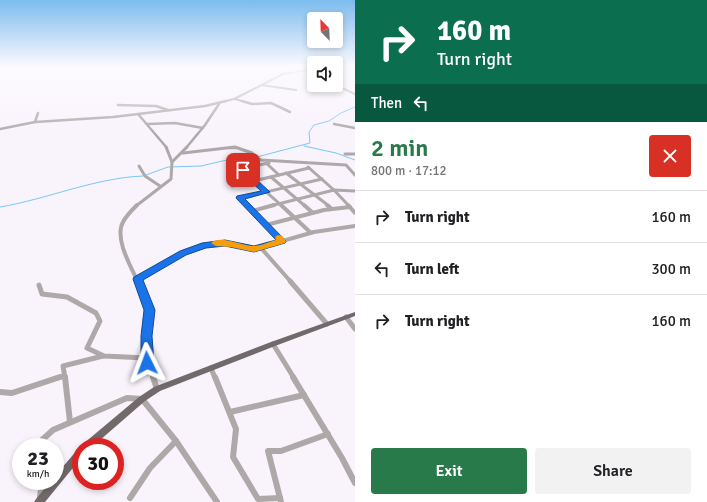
<!DOCTYPE html>
<html lang="en">
<head>
<meta charset="utf-8">
<style>
  body { margin:0; font-family:Signika,sans-serif; background:#f2f2f2; color:#202124; height:100vh; display:flex; flex-direction:column; font-size:15px; white-space:nowrap }
  * { box-sizing:border-box; margin:0 }
  p { font-size:13px; color:#757577 }
  .icon { flex:none; width:22px; height:22px; fill:none; stroke:currentColor; stroke-width:2; stroke-linecap:round; stroke-linejoin:round }
  .map { position:relative; flex:1; overflow:hidden }
  .side { display:flex; flex-direction:column; background:#fff; width:352px }
  .side>* { flex:none }
  .guide { background:#0b6e4f; color:#fff; overflow:hidden }
  .needle { width:26px; rotate:337deg }
  .buttons { position:absolute; left:307px; top:12px; display:grid; gap:8px }
  .buttons a { display:grid; place-items:center; width:36px; height:36px; border-radius:4px; background:#fff; box-shadow:0 2px 6px #0003; font-size:20px }
  .speed { position:absolute; left:12px; top:438px; display:flex; gap:8px; font-size:20px; font-weight:700; text-align:center }
  .speed>* { display:grid; place-content:center; width:52px; height:52px; border-radius:50%; background:#fff; box-shadow:0 2px 6px #0003; line-height:1 }
  .speed small { font-size:10px; font-weight:400 }
  .speed .limit { border:6px solid #d22; background:#fff; color:#111 }
  .pin { position:absolute; display:grid; place-items:center; width:34px; height:34px; color:#fff; margin:-17px; border-radius:8px; box-shadow:0 2px 6px #0006 }
  .me { position:absolute; width:44px; margin:-22px; rotate:357deg; stroke-linejoin:round; filter:drop-shadow(0 0 3px #0008) }
  .turn { display:flex; align-items:center; gap:14px; height:84px; padding:0 16px; font-size:18px }
  .turn .icon { width:52px; height:52px; stroke-width:2.5 }
  .turn b { display:block; font-size:28px; line-height:34px }
  .then { display:flex; align-items:center; height:38px; padding:0 16px; background:#0003; gap:8px; font-size:15px }
  .round { display:grid; place-items:center; flex:none; width:42px; height:42px; border-radius:4px; background:#f2f2f2 }
  .headline { display:flex; align-items:center; justify-content:space-between; height:68px; padding:0 16px }
  h1 { font-size:24px; font-weight:600; line-height:30px; color:#287a4b }
  .action { display:flex; gap:8px; margin-top:auto; padding:8px 16px }
  .action a { flex:1; height:46px; border-radius:4px; background:#287a4b; color:#fff; font-size:16px; font-weight:600; line-height:46px; text-align:center }
  .action a+a { background:#f2f2f2; color:#202124 }
  ul { padding:0; list-style:none }
  li { display:flex; align-items:center; gap:12px; height:52px; padding:0 16px; border-top:1px solid #e0e0e0 }
  li div { flex:1 }
  li b { display:block; font-size:15px }
  li em { font-style:normal }
  main { display:flex; flex:1; min-height:0 }
  .map>svg:first-child { display:block }
</style>
</head>
<body>
<main>
<div class="map">
<svg width="355" height="502" viewBox="0 0 355 502">
  <rect width="100%" height="100%" fill="#f9f3fc"/>
  <g fill="none" stroke-linecap="round" stroke-linejoin="round">
    <g stroke="#7ac8f7" stroke-width="1">
      <polyline points="304,146 336,153 355,160"/>
      <polyline points="257,157 310,143 309,132 314,125 329,121 341,113 355,107"/>
      <polyline points="146,175 168,167 201,166 231,159 252,158"/>
      <path d="M0 207C48 199 94 178 143 176"/>
    </g>
    <g stroke="#aea8a9" stroke-width="2">
      <polyline points="336,70 341,71"/>
      <polyline points="261,85 296,90"/>
      <polyline points="336,85 355,94"/>
      <polyline points="235,99 245,102"/>
      <polyline points="222,102 234,99 283,74 314,69"/>
    </g>
    <g stroke="#aea8a9" stroke-width="2.5">
      <polyline points="242,101 252,104 271,103 290,112"/>
      <polyline points="118,105 156,106 168,110"/>
      <polyline points="138,114 167,148"/>
      <polyline points="35,122 38,113"/>
      <polyline points="147,124 175,123 203,128"/>
      <polyline points="334,124 355,128"/>
      <polyline points="0,129 35,122 113,117 205,106 226,101"/>
      <polyline points="186,148 205,125 219,104"/>
      <polyline points="229,148 237,148"/>
    </g>
    <g stroke="#aea8a9" stroke-width="3">
      <polyline points="166,147 172,162"/>
      <polyline points="183,153 235,147 252,153 254,157 261,160 346,165 355,175"/>
      <polyline points="345,154 355,154"/>
      <polyline points="266,163 279,175"/>
      <polyline points="139,166 145,176 160,186"/>
      <polyline points="308,167 334,190 349,206"/>
      <polyline points="243,171 282,206"/>
      <polyline points="235,172 249,169 248,167 269,163"/>
      <polyline points="286,173 329,206"/>
      <polyline points="271,177 305,206"/>
      <polyline points="232,186 309,168"/>
      <polyline points="240,198 322,179"/>
      <polyline points="240,198 248,206"/>
      <polyline points="136,206 171,179 172,162 187,147"/>
      <polyline points="270,206 334,190 355,191"/>
    </g>
    <g stroke="#aea8a9" stroke-width="4">
      <path d="M137 205C132 210 126 216 123 222 114 238 131 267 138 282"/>
      <polyline points="247,205 282,241"/>
      <polyline points="281,205 311,233"/>
      <polyline points="304,205 313,213"/>
      <polyline points="327,205 332,209"/>
      <polyline points="348,205 355,213"/>
      <polyline points="252,211 274,205"/>
      <polyline points="266,225 324,210 350,207"/>
      <polyline points="261,248 291,282"/>
      <polyline points="138,279 183,253 205,245 225,243 254,249 314,232 355,226"/>
    </g>
    <g stroke="#aea8a9" stroke-width="5">
      <polyline points="137,281 149,308 147,350 153,378"/>
      <polyline points="290,281 327,324"/>
      <polyline points="39,285 42,294 67,297 96,313 100,321 87,348 104,356 146,358"/>
      <polyline points="346,317 355,329"/>
      <polyline points="273,344 294,378"/>
      <polyline points="211,368 215,378"/>
      <polyline points="57,378 65,376"/>
      <polyline points="65,378 63,366 103,356"/>
    </g>
    <g stroke="#aea8a9" stroke-width="6">
      <polyline points="65,377 70,422"/>
      <polyline points="153,377 157,389"/>
      <polyline points="215,377 236,429 233,457 258,499 280,498"/>
      <polyline points="293,377 342,458 355,483"/>
      <polyline points="0,392 12,393 60,377"/>
      <polyline points="230,412 304,395"/>
      <polyline points="42,447 42,440 53,430 127,398 142,399 176,441 217,502"/>
      <polyline points="40,497 42,481"/>
      <polyline points="130,498 150,468 176,441"/>
      <polyline points="281,502 268,451 281,451 328,434"/>
    </g>
    <g fill="#72696a" fill-rule="evenodd">
      <polygon points="355,312 355,316 275,346 160,391 145,401 92,447 82,447 83,444 139,397 154,387 271,342"/>
      <polygon points="81,448 81,458 45,502 34,502 36,499 51,481 55,481 55,476 78,449"/>
    </g>
  </g>
  <linearGradient id="sky" x2="0" y2="1"><stop stop-color="#7cbcee"/><stop offset="0.49" stop-color="#fcfafe"/><stop offset="1" stop-color="#fcfafe" stop-opacity="0"/></linearGradient>
  <rect width="355" height="136" fill="url(#sky)"/>
  <polygon fill="#1a73e8" stroke="#114b97" points="240,169 245,169 270,192 245,199 286,241 285,243 254,252 225,246 206,248 186,255 143,280 155,310 152,336 154,363 152,367 147,369 143,367 141,363 141,336 144,310 133,279 134,277 180,251 202,243 225,240 254,246 276,240 236,198 237,196 261,191 240,172"/>
  <path fill="#f59e0b" d="M279 235 282 236 286 241 285 243 254 252 231 247 216 246 211 243C220 234 243 247 254 246 261 246 269 242 276 240L275 238 276 236Z"/>
</svg>
<div class="buttons">
<a><svg class="needle" viewBox="-14 -14 28 28"><path d="M0-13l5 13h-10z" fill="#e53935"/><path d="M0 13l5-13h-10z" fill="#757577"/></svg></a>
<a><svg class="icon" aria-label="sound" viewBox="0 0 24 24"><path d="M4 9h4l5-4v14l-5-4H4zM17 9q2 3 0 6"/></svg></a>
</div>
<div class="speed"><div>23<small>km/h</small></div><div class="limit">30</div></div>
<div class="pin" style="left:243px;top:170px;background:#d93025"><svg class="icon" aria-label="arrive" viewBox="0 0 24 24"><path d="M6 21V4h12l-3 4 3 4H6"/></svg></div>
<svg class="me" style="left:147px;top:363px" viewBox="-20 -20 40 40"><path d="M0-17L14 15 0 8-14 15z" fill="#1a73e8" stroke="#fff" stroke-width="4"/></svg>
</div>
<section class="side">
<div class="guide">
<div class="turn"><svg class="icon" aria-label="right" viewBox="0 0 24 24"><path d="M7 20v-9h11M14 6l5 5-5 5"/></svg><div><b>160 m</b>Turn right</div></div>
<div class="then">Then<svg class="icon" aria-label="left" viewBox="0 0 24 24"><path d="M17 20v-9H6M10 6l-5 5 5 5"/></svg></div>
</div>
<div class="headline"><div><h1>2 min</h1><p>800 m · 17:12</p></div><a class="round" style="background:#d93025;color:#fff"><svg class="icon" aria-label="close" viewBox="0 0 24 24"><path d="M6 6l12 12M18 6L6 18"/></svg></a></div>
<ul>
<li><svg class="icon" aria-label="right" viewBox="0 0 24 24"><path d="M7 20v-9h11M14 6l5 5-5 5"/></svg><div><b>Turn right</b></div><em>160 m</em></li>
<li><svg class="icon" aria-label="left" viewBox="0 0 24 24"><path d="M17 20v-9H6M10 6l-5 5 5 5"/></svg><div><b>Turn left</b></div><em>300 m</em></li>
<li><svg class="icon" aria-label="right" viewBox="0 0 24 24"><path d="M7 20v-9h11M14 6l5 5-5 5"/></svg><div><b>Turn right</b></div><em>160 m</em></li>
</ul>
<div class="action"><a>Exit</a><a>Share</a></div>
</section>
</main>
</body>
</html>
